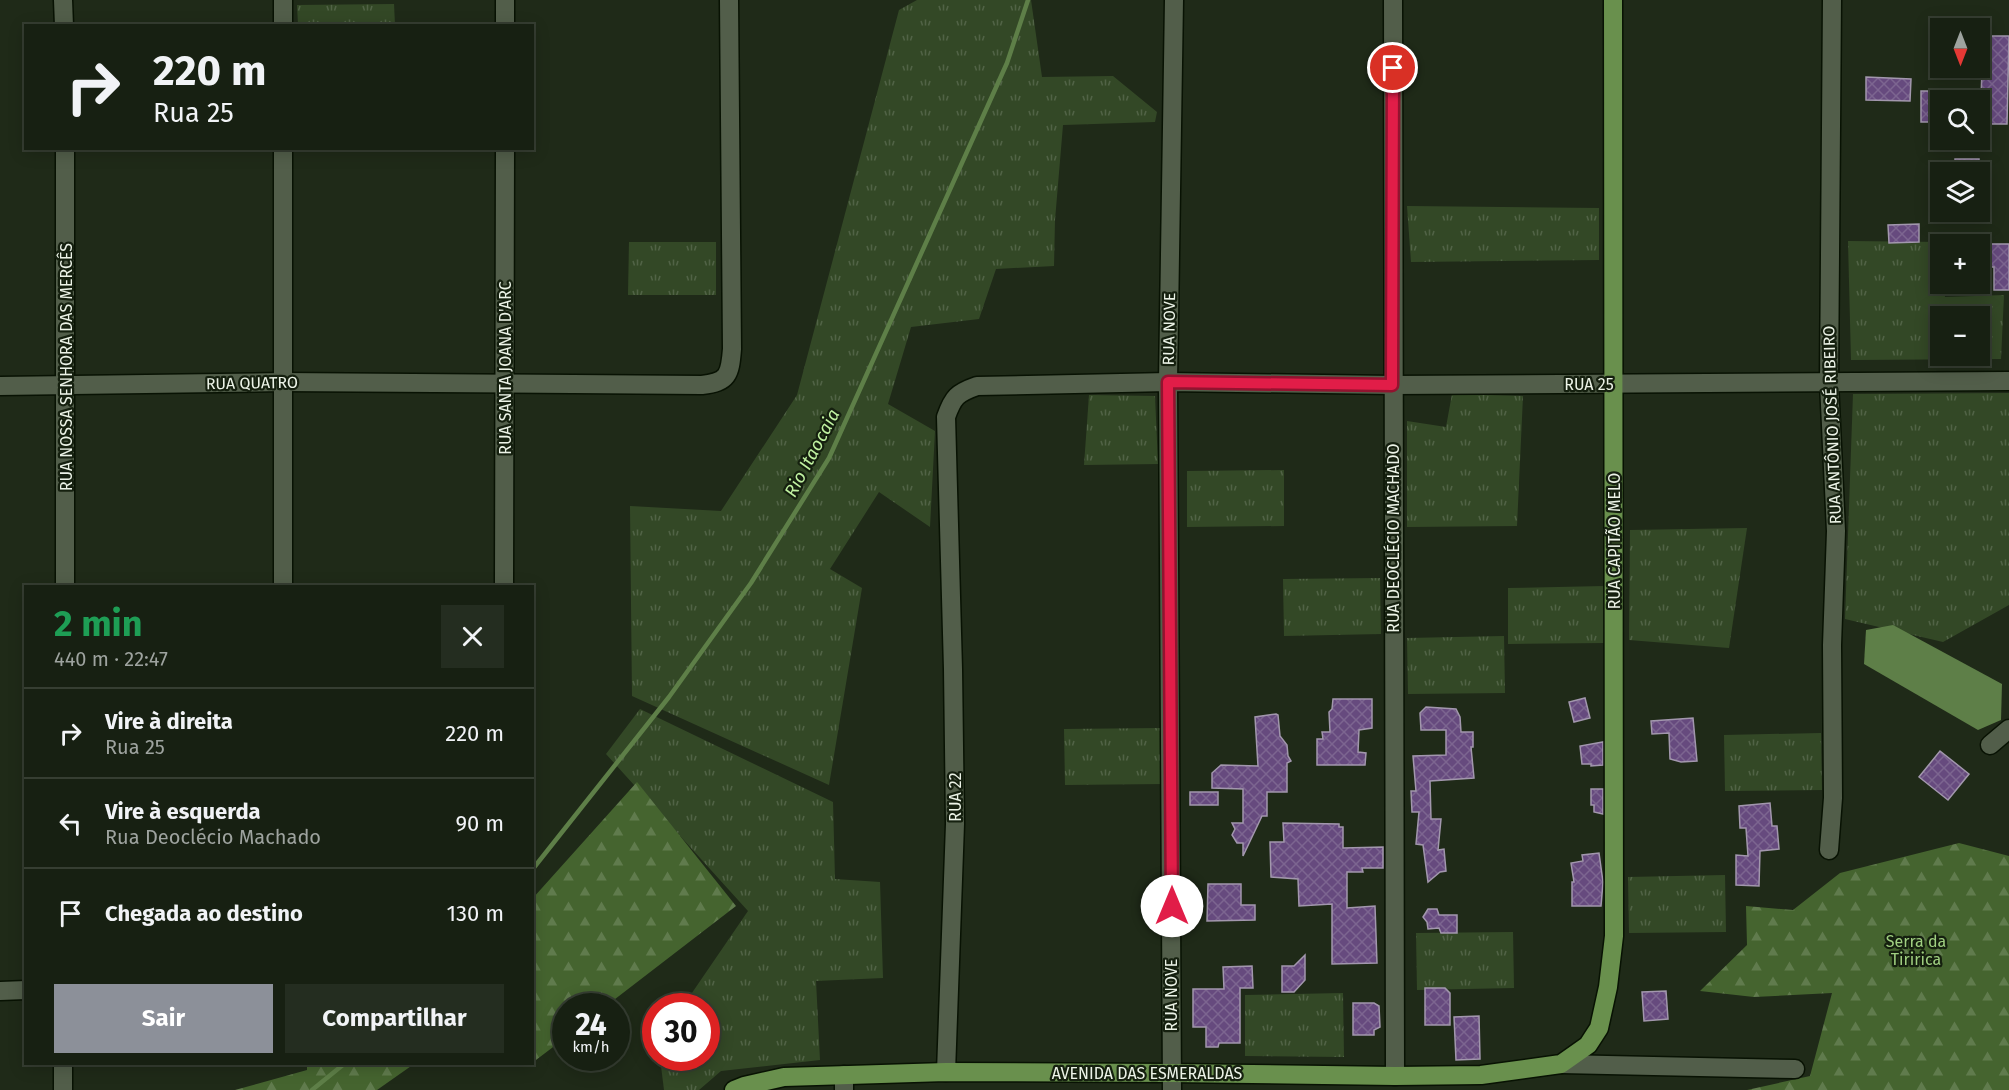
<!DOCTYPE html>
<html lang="pt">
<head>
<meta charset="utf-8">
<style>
  body { margin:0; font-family:"Fira Sans",sans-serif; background:#242d20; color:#f1f3f6; height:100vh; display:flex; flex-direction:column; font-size:22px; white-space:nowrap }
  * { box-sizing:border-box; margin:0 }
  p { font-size:20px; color:#9ea39f }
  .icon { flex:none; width:33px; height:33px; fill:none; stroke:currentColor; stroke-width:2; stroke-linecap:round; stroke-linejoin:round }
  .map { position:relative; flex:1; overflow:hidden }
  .details { position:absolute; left:24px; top:585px; width:510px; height:480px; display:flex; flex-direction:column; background:#172012; border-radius:0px; box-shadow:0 3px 15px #0003,0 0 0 2px #363e32 }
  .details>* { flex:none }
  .hud { position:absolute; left:24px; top:24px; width:510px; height:126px; border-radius:0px; box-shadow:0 3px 15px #0003,0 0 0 2px #363e32; background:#172012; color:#f1f3f6; overflow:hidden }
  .needle { width:39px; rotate:180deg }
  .fabs { position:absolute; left:1930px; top:18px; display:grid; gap:12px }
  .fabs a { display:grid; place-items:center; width:60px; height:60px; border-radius:0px; background:#172012; box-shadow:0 3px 15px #0003,0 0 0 2px #363e32; font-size:30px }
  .speed { position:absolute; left:552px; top:993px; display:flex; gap:12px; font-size:30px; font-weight:700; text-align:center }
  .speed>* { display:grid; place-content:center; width:78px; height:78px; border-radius:50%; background:#172012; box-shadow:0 3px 15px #0003,0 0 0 2px #363e32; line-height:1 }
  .speed small { font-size:15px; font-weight:400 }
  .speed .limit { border:9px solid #d22; background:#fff; color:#111 }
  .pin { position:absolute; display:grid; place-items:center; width:51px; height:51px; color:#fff; margin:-26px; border:3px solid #fff; border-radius:50%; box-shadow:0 2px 6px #0007 }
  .me { position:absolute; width:66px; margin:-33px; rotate:0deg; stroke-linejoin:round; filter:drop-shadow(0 0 4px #0008) }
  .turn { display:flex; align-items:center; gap:21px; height:126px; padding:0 30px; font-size:27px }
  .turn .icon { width:78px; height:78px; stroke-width:2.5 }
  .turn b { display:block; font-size:42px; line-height:51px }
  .round { display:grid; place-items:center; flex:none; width:63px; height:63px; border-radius:0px; background:#242d20 }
  .head { display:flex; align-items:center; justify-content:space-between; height:102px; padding:0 30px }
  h1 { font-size:36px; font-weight:700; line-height:45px; color:#1e9e55 }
  .action { display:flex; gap:12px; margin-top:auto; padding:12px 30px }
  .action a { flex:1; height:69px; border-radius:0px; background:#8c9099; color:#fff; font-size:24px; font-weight:700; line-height:69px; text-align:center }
  .action a+a { background:#242d20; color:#f1f3f6 }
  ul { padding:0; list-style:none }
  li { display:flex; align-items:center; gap:18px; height:90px; padding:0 30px; border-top:2px solid #363e32 }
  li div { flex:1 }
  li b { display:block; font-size:22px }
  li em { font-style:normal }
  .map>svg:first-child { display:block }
</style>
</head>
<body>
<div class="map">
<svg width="2009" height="1090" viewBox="0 0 2009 1090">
  <defs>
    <pattern id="grass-tufts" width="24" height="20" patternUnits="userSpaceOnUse" patternTransform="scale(1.5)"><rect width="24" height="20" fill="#334826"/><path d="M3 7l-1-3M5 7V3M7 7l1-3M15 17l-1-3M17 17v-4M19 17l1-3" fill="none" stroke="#516346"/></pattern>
    <pattern id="forest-firs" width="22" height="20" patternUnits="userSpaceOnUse" patternTransform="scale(1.5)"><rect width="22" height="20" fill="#45642f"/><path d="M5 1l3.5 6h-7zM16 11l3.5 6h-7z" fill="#607b4d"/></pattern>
    <pattern id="building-cross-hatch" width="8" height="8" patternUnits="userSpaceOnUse" patternTransform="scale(1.5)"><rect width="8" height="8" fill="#664a7e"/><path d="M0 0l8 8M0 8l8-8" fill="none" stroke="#7c6590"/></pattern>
  </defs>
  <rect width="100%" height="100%" fill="#1f2a18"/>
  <g fill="url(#grass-tufts)" fill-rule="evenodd">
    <polygon points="917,0 1031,0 1042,77 1113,76 1157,112 1155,122 1063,125 1055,220 1054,266 996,269 979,319 911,327 888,404 935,431 930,527 879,492 830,569 862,588 829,785 632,696 630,506 721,511 797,395 899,10"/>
    <polygon points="394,4 395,25 298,25 297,5"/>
    <polygon points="1407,206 1599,208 1599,260 1411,262"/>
    <path d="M1848 241 1942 242 1941 284H1944L1945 297 2004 295 2001 359 1851 360ZM1941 316H1980V356H1941Z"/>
    <polygon points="629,242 716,242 716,295 628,295"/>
    <polygon points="2009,393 2009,605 1943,642 1845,619 1853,394"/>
    <polygon points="1452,394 1523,396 1517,526 1407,527 1407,421 1446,427"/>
    <polygon points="1089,395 1155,396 1158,464 1084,465"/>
    <polygon points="1284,470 1284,526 1187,527 1187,471"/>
    <polygon points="1747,528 1729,648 1629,640 1630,530"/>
    <polygon points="1380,578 1381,634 1284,636 1283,579"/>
    <polygon points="1605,586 1605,643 1508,644 1508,588"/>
    <polygon points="1504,636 1505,693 1408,694 1407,638"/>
    <polygon points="640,709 833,802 835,879 880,882 883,978 816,981 820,1060 721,1071 699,1090 664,1090 660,1058 706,1058 706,1006 683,1006 748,911 606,754"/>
    <polygon points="1161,728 1162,784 1065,785 1064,729"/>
    <polygon points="1821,733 1822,790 1725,791 1724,735"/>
    <polygon points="1725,875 1726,932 1629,933 1628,877"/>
    <polygon points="1513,932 1514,988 1417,990 1416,933"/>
    <polygon points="1343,993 1344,1057 1245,1056 1245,995"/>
  </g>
  <g fill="url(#forest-firs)">
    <polygon points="637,782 736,906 606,1006 566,1006 565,1038 532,1063 533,898"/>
    <polygon points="1959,843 2009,856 2009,1090 1747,1090 1810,1076 1832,993 1754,997 1700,991 1747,945 1746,906 1793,910 1840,873"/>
    <polygon points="307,1064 414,1064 377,1090 235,1090 307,1070"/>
  </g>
  <polygon fill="#5e7f48" points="1893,625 2002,684 2001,720 1978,730 1864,664 1866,630"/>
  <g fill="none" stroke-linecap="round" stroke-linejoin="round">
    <g stroke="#5e7f48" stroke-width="4.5">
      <polyline points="532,870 669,697 751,583 829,458 1007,63 1028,0"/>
      <polyline points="312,1090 344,1064"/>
    </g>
  </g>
  <g fill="url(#building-cross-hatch)" stroke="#a297ad" stroke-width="1.5">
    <polygon points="1990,36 2009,36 2007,124 1980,124 1982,71 1991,71"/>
    <polygon points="1866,77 1911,79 1910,101 1866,100"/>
    <rect x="1921" y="91" width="20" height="31"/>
    <rect x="1955" y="159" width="24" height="13"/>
    <polygon points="1919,224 1919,242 1889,243 1888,225"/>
    <polygon points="1989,244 2009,244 2009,290 1994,290 1994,267 1989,267"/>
    <polygon points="1585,698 1590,718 1574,722 1569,702"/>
    <polygon points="1333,699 1372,699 1372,728 1359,730 1358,752 1366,753 1365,765 1317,765 1317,739 1323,739 1322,732 1330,732 1329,712 1332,709"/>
    <polygon points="1426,707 1456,709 1460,717 1461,732 1473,732 1473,747 1471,747 1474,778 1430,781 1431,819 1441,819 1438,850 1444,849 1446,871 1440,872 1428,882 1423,845 1416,844 1419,812 1412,812 1411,791 1416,791 1413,756 1446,755 1446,730 1421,730 1420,713"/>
    <polygon points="1276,714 1278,715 1280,736 1287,745 1288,756 1291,761 1287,763 1287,792 1267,792 1267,816 1262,816 1243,856 1243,843 1237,843 1232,835 1235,829 1232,823 1243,823 1243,789 1212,788 1212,773 1221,765 1258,766 1255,717"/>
    <polygon points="1693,718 1697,761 1681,762 1670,759 1669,733 1652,734 1651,721"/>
    <polygon points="1603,742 1603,765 1591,766 1591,764 1582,764 1580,746"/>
    <polygon points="1940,751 1969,774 1948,800 1919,777"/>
    <polygon points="1591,789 1603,789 1603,814 1594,812 1594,805 1591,805"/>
    <rect x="1190" y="792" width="28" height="13"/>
    <polygon points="1770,803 1772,826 1777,826 1779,849 1760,851 1759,886 1736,885 1736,855 1748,856 1746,828 1740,828 1739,806"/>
    <polygon points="1283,823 1339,824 1339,827 1343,827 1343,848 1383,847 1383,868 1362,868 1363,872 1347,872 1347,908 1375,906 1377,963 1332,964 1332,904 1299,906 1298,879 1271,877 1270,842 1284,842"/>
    <polygon points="1599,853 1603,882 1601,906 1572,906 1572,882 1574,882 1571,863 1583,861 1582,855"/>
    <polygon points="1208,884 1241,884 1241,905 1255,905 1255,920 1207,921"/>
    <polygon points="1428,909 1437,909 1439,915 1457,915 1457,933 1441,933 1439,928 1428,929 1427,922 1423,917"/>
    <polygon points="1305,955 1305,980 1294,992 1282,992 1282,966 1294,966"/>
    <polygon points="1252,966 1253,988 1240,988 1240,1043 1219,1043 1218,1047 1206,1047 1206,1027 1193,1027 1193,989 1224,989 1223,967"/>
    <polygon points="1425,988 1445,988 1450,993 1450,1025 1425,1025"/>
    <polygon points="1666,991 1668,1019 1644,1021 1642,992"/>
    <polygon points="1353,1003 1374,1003 1379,1006 1380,1027 1374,1030 1374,1035 1353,1035"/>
    <polygon points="1479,1016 1480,1059 1456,1060 1454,1017"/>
  </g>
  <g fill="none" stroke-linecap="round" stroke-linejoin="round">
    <defs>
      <g id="minor">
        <polyline points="63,0 64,26"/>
        <polyline points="283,0 283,26"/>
        <polyline points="1393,0 1395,1076"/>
        <polyline points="505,26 505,0"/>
        <polyline points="65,148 65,586"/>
        <polyline points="283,148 283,586"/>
        <path d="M0 386 283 382 702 385C728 382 730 375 732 349L729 0"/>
        <polyline points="504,586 505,148"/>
        <polyline points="1990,745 2009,729"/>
        <polyline points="1829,850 1833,798 1832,645 1836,531 1829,383 1832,0"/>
        <polyline points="0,991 26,990"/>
        <polyline points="63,1064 63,1090"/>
        <polyline points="1561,1064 1795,1069"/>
        <path d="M946 1072 955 824 953 669 946 417C953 397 957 393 977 386L1168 382 1393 385 2009 381"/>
        <polyline points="844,1090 844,1075"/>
        <polyline points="1172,1090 1168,382 1174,0"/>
      </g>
      <polyline id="major" points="734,1090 744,1086 784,1077 946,1072 1171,1073 1395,1076 1481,1075 1561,1064 1588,1045 1599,1028 1608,987 1614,936 1613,0"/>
    </defs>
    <use href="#minor" stroke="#081203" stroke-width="21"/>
    <use href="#major" stroke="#081203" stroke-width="21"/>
    <use href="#minor" stroke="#525e4a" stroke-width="18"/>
    <use href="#major" stroke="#69904d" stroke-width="18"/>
  </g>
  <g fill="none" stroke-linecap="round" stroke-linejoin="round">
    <defs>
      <polyline id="route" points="1172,906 1168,382 1392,385 1393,68"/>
    </defs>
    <use href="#route" stroke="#92132f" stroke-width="15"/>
    <use href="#route" stroke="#e11d48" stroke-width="10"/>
  </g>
  <g text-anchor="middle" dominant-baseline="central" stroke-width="4.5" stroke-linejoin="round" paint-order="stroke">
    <g font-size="16" fill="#ecf3e7" stroke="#15200f">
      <text transform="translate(1169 329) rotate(-89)">RUA NOVE</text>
      <text transform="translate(66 367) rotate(-90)">RUA NOSSA SENHORA DAS MERCÊS</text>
      <text transform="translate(505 368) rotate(-90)">RUA SANTA JOANA D'ARC</text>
      <text transform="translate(252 383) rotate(-1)">RUA QUATRO</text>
      <text x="1589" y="384">RUA 25</text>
      <text transform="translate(1832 425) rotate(-92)">RUA ANTÔNIO JOSÉ RIBEIRO</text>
      <text transform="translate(1393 538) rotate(-90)">RUA DEOCLÉCIO MACHADO</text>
      <text transform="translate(1614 541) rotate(-90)">RUA CAPITÃO MELO</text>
      <text transform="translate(955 797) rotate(-90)">RUA 22</text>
      <text transform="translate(1171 995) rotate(-90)">RUA NOVE</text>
      <text x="1147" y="1073">AVENIDA DAS ESMERALDAS</text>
    </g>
    <g font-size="16" fill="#a0d081" stroke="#15200f">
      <text x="1916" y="941">Serra da<tspan x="1916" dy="18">Tiririca</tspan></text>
    </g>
    <g font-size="18" font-style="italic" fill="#c0f2a1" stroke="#15200f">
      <text transform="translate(812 453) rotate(-62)">Rio Itaocaia</text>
    </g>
  </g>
</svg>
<div class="fabs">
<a><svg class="needle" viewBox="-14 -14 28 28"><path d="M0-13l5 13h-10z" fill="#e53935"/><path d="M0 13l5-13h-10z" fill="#9ea39f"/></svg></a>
<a><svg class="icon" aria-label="search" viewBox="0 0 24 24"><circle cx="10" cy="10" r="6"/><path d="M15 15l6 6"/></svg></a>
<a><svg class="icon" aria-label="layers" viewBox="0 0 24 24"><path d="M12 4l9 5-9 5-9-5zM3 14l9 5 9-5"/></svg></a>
<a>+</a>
<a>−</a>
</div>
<div class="speed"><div>24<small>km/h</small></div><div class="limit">30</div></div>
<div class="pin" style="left:1393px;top:68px;background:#d93025"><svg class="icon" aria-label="arrive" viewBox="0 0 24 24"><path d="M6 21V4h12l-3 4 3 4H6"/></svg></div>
<svg class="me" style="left:1172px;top:906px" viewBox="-20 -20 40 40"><circle r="19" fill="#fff"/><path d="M0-13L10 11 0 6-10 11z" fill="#e11d48"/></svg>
<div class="hud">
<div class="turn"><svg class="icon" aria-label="right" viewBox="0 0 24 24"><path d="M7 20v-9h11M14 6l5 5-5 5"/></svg><div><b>220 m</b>Rua 25</div></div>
</div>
<section class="details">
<div class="head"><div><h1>2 min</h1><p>440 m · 22:47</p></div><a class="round"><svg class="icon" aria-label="close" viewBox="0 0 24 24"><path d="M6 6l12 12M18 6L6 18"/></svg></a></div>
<ul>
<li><svg class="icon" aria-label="right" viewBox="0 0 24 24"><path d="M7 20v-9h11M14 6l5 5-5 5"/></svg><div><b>Vire à direita</b><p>Rua 25</p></div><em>220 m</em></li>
<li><svg class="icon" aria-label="left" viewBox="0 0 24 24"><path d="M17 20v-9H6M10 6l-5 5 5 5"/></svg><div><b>Vire à esquerda</b><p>Rua Deoclécio Machado</p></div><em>90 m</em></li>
<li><svg class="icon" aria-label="arrive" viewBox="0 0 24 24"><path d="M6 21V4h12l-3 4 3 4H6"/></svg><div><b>Chegada ao destino</b></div><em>130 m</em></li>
</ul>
<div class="action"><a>Sair</a><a>Compartilhar</a></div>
</section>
</div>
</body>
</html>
